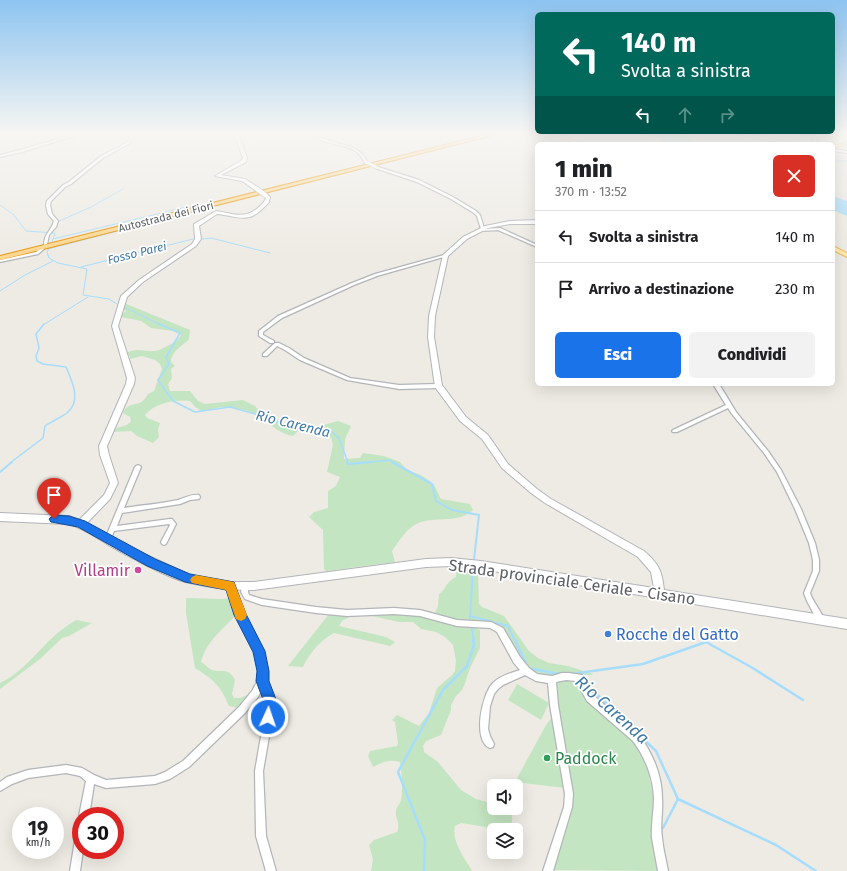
<!DOCTYPE html>
<html lang="it">
<head>
<meta charset="utf-8">
<style>
  body { margin:0; font-family:"Fira Sans",sans-serif; background:#f2f2f2; color:#202124; height:100vh; display:flex; flex-direction:column; font-size:15px; white-space:nowrap }
  * { box-sizing:border-box; margin:0 }
  p { font-size:13px; color:#757577 }
  .icon { flex:none; width:22px; height:22px; fill:none; stroke:currentColor; stroke-width:2; stroke-linecap:round; stroke-linejoin:round }
  .map { position:relative; flex:1; overflow:hidden }
  .sheet { position:absolute; left:535px; top:142px; width:300px; height:244px; display:flex; flex-direction:column; background:#fff; border-radius:6px; box-shadow:0 4px 16px #0002 }
  .sheet>* { flex:none }
  .guide { position:absolute; left:535px; top:12px; width:300px; height:122px; border-radius:6px; box-shadow:0 4px 16px #0002; background:#00695c; color:#fff; overflow:hidden }
  .controls { position:absolute; left:487px; top:779px; display:grid; gap:8px }
  .controls a { display:grid; place-items:center; width:36px; height:36px; border-radius:6px; background:#fff; box-shadow:0 4px 16px #0002; font-size:20px }
  .speed { position:absolute; left:12px; top:807px; display:flex; gap:8px; font-size:20px; font-weight:700; text-align:center }
  .speed>* { display:grid; place-content:center; width:52px; height:52px; border-radius:50%; background:#fff; box-shadow:0 4px 16px #0002; line-height:1 }
  .speed small { font-size:10px; font-weight:400 }
  .speed .limit { border:6px solid #d22; background:#fff; color:#111 }
  .pin { position:absolute; display:grid; place-items:center; width:34px; height:34px; color:#fff; margin:-41px -17px; border-radius:50% 50% 50% 0; rotate:-45deg; box-shadow:0 0 4px #0007 }
  .pin .icon { rotate:45deg }
  .me { position:absolute; width:44px; margin:-22px; rotate:3deg; stroke-linejoin:round; filter:drop-shadow(0 0 3px #0008) }
  .turn { display:flex; align-items:center; gap:14px; height:84px; padding:0 20px; font-size:18px }
  .turn .icon { width:52px; height:52px; stroke-width:2.5 }
  .turn b { display:block; font-size:28px; line-height:34px }
  .lanes { display:flex; align-items:center; height:38px; padding:0 20px; background:#0003; justify-content:center; gap:20px; direction:ltr }
  .lanes .off { opacity:.35 }
  .round { display:grid; place-items:center; flex:none; width:42px; height:42px; border-radius:6px; background:#f2f2f2 }
  .summary { display:flex; align-items:center; justify-content:space-between; height:68px; padding:0 20px }
  h1 { font-size:24px; font-weight:800; line-height:30px }
  .primary-button { display:flex; gap:8px; margin-top:auto; padding:8px 20px }
  .primary-button a { flex:1; height:46px; border-radius:6px; background:#1a73e8; color:#fff; font-size:16px; font-weight:800; line-height:46px; text-align:center }
  .primary-button a+a { background:#f2f2f2; color:#202124 }
  ul { padding:0; list-style:none }
  li { display:flex; align-items:center; gap:12px; height:52px; padding:0 20px; border-top:1px solid #e0e0e0 }
  li div { flex:1 }
  li b { display:block; font-size:15px }
  li em { font-style:normal }
  .map>svg:first-child { display:block }
</style>
</head>
<body>
<div class="map">
<svg width="847" height="871" viewBox="0 0 847 871">
  <rect width="100%" height="100%" fill="#eeebe4"/>
  <g fill="#c4e5c1">
    <path d="M124 303 190 330 189 339C183 346 171 351 171 362L175 366 171 369 172 378 168 384 170 391H190L198 401 205 404 243 400 255 406 258 410 276 417 278 421 286 424 296 422 316 427 338 421 351 426 345 439 344 459 360 458 363 453 384 456 400 462 407 470 421 475 431 482 434 485 441 499 470 504 473 510C460 523 437 517 421 522 408 526 399 541 392 551L395 562 326 571 324 569 323 530 309 517 314 512 328 508V491L336 486 340 477 327 472 333 445 331 437 302 430H299L293 436C274 433 263 414 244 410 238 409 229 407 222 407 205 409 203 417 190 401 175 399 155 403 145 415L147 418 160 423 158 430 159 437 153 443 137 436 131 431 113 432V430C119 426 127 427 131 421L130 417 123 413C129 399 140 410 148 394L154 391 162 369 160 364 155 360 142 356 130 359V356L127 353C134 347 146 352 155 351 162 350 178 341 181 335L173 331 151 328 141 321 121 317 122 314 126 311 122 308Z"/>
    <path d="M457 567 476 570V573H478L479 604 482 607 504 616 529 651 538 658 549 663 568 666 593 674 591 675 573 674 546 675 535 672 522 662 501 625 492 622 464 621 435 613 438 606 439 594C448 588 444 583 456 577Z"/>
    <path d="M186 598 223 599 229 598 234 617C221 631 206 642 201 662 205 664 208 668 212 670 224 673 228 667 235 680L232 694 234 698H240L247 695 238 708 229 706C221 686 213 679 195 668L186 613Z"/>
    <path d="M329 614 349 617 342 621 339 626 386 637 395 642 390 646 334 633C320 640 309 654 303 667L288 666Z"/>
    <path d="M401 614 426 616 448 624 476 628 480 630V648L470 668 464 686 462 690 456 696 451 705V710L441 735 426 741 423 746 424 752 438 762 461 790 476 799 494 804V808C506 808 513 808 512 822L504 830H494V839L491 838 486 827 461 823 455 826C451 842 465 858 472 871H371L373 859 369 845 374 840 397 832C401 822 395 820 396 811 397 806 400 804 401 800 403 787 402 774 400 762 390 759 383 762 373 767L368 756 370 751 397 746 398 744 395 722 392 720 397 715 419 726 429 713 437 688 452 675 455 671 456 661 453 645 445 637 436 632 421 629 413 622H399L367 615Z"/>
    <path d="M76 620 92 623 69 636 62 638 40 659 0 689V683C24 672 40 647 60 631 65 627 70 624 76 620Z"/>
    <polygon points="560,680 569,681 577,685 585,697 630,735 645,756 655,805 652,826 654,855 659,871 551,870 572,808 573,789 515,782 546,725 558,710 556,685"/>
    <polygon points="517,684 549,703 541,720 508,700"/>
  </g>
  <g fill="#a6ddfc">
    <polygon points="647,134 675,134 701,144 671,144"/>
    <polygon points="833,196 847,201 847,216 833,210"/>
  </g>
  <g fill="none" stroke-linecap="round" stroke-linejoin="round">
    <g stroke="#a6ddfc" stroke-width="1">
      <polyline points="833,161 847,161"/>
      <polyline points="0,205 13,214 26,231 55,233 52,242"/>
      <polyline points="57,222 91,207 123,189"/>
      <polyline points="53,239 191,206"/>
      <polyline points="202,239 211,238 270,253"/>
      <polyline points="49,248 47,252 49,258 58,263 87,269 83,295 109,299 117,304"/>
      <polyline points="48,249 172,217"/>
      <polyline points="81,267 193,239"/>
      <polyline points="0,291 25,275 53,261"/>
      <polyline points="124,307 161,325"/>
      <polyline points="43,325 88,297"/>
    </g>
    <g stroke="#a6ddfc" stroke-width="1.5">
      <polyline points="159,324 180,333 166,357 169,364 158,380 173,401 195,412 230,407 269,418 285,426 300,424 332,432 339,438 348,463"/>
      <path d="M10 463 43 438 45 426C52 421 60 418 67 413 82 401 72 381 66 367L43 364 37 361 36 356 39 348 36 334 44 324"/>
      <polyline points="361,463 389,460 394,463"/>
    </g>
    <g stroke="#a6ddfc" stroke-width="2">
      <polyline points="347,462 348,464 371,462"/>
      <polyline points="392,462 432,484 436,501 452,510 479,515 474,559"/>
      <polyline points="0,472 12,462"/>
      <polyline points="470,616 508,626 515,641"/>
      <polyline points="470,618 473,569"/>
      <polyline points="472,629 474,641"/>
    </g>
    <g stroke="#a6ddfc" stroke-width="2.5">
      <polyline points="515,640 528,668 559,674"/>
      <polyline points="571,674 643,664 706,642 751,667 803,700"/>
      <polyline points="588,686 656,751 678,799 776,845 816,871"/>
      <polyline points="663,828 678,799"/>
      <polyline points="424,871 425,840 398,772 443,690 467,666 474,645 473,640"/>
    </g>
    <defs>
      <g id="street">
        <polygon points="76,134 80,134 22,152 0,157 0,155 20,150"/>
        <path d="M131 134H133L130 143 103 158 71 184 65 187 51 201 50 205 52 214 58 221 56 227 49 235 47 244 44 245C44 233 51 232 54 221L48 214 46 205 47 201 63 185 69 182 101 156 128 142Z"/>
        <polygon points="803,134 807,134 818,139 814,144 811,144 815,139"/>
        <path d="M319 137H321C334 145 351 143 362 154 364 156 366 159 367 162L365 163C362 158 359 153 354 150 343 144 330 145 319 139Z"/>
        <polygon points="375,166 419,180 453,197 476,211 480,215 484,228 483,229 500,228 537,245 537,247 498,230 479,231 479,229 481,229 477,216 474,213 451,199 417,182 375,168"/>
        <polygon points="41,248 44,249 38,254 0,262 0,260 36,252"/>
        <polygon points="444,255 447,256 377,276 354,285 282,318 263,332 263,335 274,341 274,343 270,343 259,336 259,331 278,316 352,283 375,274"/>
        <polygon points="275,343 279,343 289,348 304,358 350,378 399,385 438,384 441,386 438,388 399,389 347,380 300,360 285,350 277,346 267,356 263,356 263,354"/>
        <polygon points="713,384 719,384 736,412 768,451 781,470 801,509 815,543 819,560 819,571 810,593 812,598 825,620 824,622 821,623 818,622 807,601 804,593 813,571 813,560 809,543 795,509 777,472 764,453 732,414 728,408 677,432 673,432 672,431 673,430 726,405"/>
        <path d="M138 465 140 466 141 467 124 508C142 505 160 504 178 500 185 498 191 494 199 495L200 497 199 499 190 500 180 504 122 513 117 526 170 519H172L176 524 166 544 164 545 162 544 161 542 170 525 169 524 114 531 110 541 108 542 106 541 105 539 135 467 136 466Z"/>
        <polygon points="230,583 232,584 233,586 243,614 263,651 267,671 266,681 275,702 263,771 266,836 276,871 266,871 256,836 255,771 267,702 262,689 258,697 245,713 189,767 170,779 155,784 106,788 94,784 89,816 81,816 81,819 79,816 86,781 80,776 66,773 28,778 12,784 0,791 0,782 7,777 28,770 66,765 82,768 94,775 106,780 155,776 165,772 183,761 239,707 252,691 258,680 259,671 255,652 236,615 227,586 228,584"/>
        <path d="M245 583 247 584 248 586V592L249 595 262 599 316 607 347 610 394 608 420 610 457 620 491 622 503 628 520 657 529 668 537 674 552 676 562 673H569L582 675 593 695 639 735C652 752 662 775 662 798 663 811 660 825 662 838 663 849 666 860 668 871H658C656 860 654 849 652 838 651 825 654 811 654 798 653 777 645 757 633 741L587 701 576 681 566 680 556 682 558 705 573 794 572 807 553 871H543L564 807 565 794 550 705 548 683 536 681 525 675 503 685 498 689 494 694 490 706 488 729 490 736 494 744 493 747 490 748C472 741 482 694 493 683 500 676 511 673 520 670L514 663 497 632 490 628 457 626 420 616 394 614 347 616 316 613 262 605 245 599 241 592 243 584Z"/>
        <polygon points="81,829 81,850 83,850 80,871 70,871 76,834 78,831"/>
      </g>
      <g id="secondary">
        <polygon points="234,134 238,134 247,158 246,162 221,175 245,179 259,188 259,190 255,190 242,181 215,176 242,160 243,158"/>
        <polygon points="737,134 747,134 799,144 790,144"/>
        <polygon points="833,149 847,151 847,153 833,151"/>
        <path d="M263 194H267L270 197 269 202C249 225 243 217 217 214L199 226 201 239 196 246 143 282 127 297 118 326 135 378 134 384 107 446 109 455 118 483 110 499 87 523 123 544 190 575 230 582H254L426 559 451 558 481 561 654 588 651 572 638 557 545 503 531 493 502 468 482 439 460 421 435 387 428 337 429 316 443 255 463 237 485 226 510 221 537 220V224H510L488 228 467 239 448 256 435 316 434 337 442 385 466 417 488 435 508 464 537 489 551 499 644 551C659 564 662 571 664 590L847 619V629L481 569 451 566 426 567 254 590C232 590 211 588 190 583 169 579 137 560 117 550 101 541 86 529 69 524L0 521V513L69 516 79 520 104 495 110 483 100 455 99 446 126 384 127 378 112 326 121 296 139 280 192 244 195 239 194 224 216 211C232 213 244 220 258 208 261 205 264 203 266 198L263 195Z"/>
      </g>
      <g id="primary">
        <polygon points="548,134 555,134 585,144 578,144"/>
        <polygon points="847,142 847,144 833,148 833,146"/>
        <polygon points="833,246 847,253 847,257 833,250"/>
      </g>
      <polygon id="highway" points="489,134 497,134 0,260 0,256"/>
    </defs>
    <use href="#street" stroke="#b2b5b9" stroke-width="2.5"/>
    <use href="#secondary" stroke="#b1b4b9" stroke-width="2"/>
    <use href="#primary" stroke="#edba5e" stroke-width="2"/>
    <use href="#highway" stroke="#eb9207" stroke-width="2"/>
    <use href="#street" fill="#fff" fill-rule="evenodd"/>
    <use href="#secondary" fill="#fff" fill-rule="evenodd"/>
    <use href="#primary" fill="#fde9ab" fill-rule="evenodd"/>
    <use href="#highway" fill="#fad790" fill-rule="evenodd"/>
    <defs>
      <polyline id="street-bridge" points="366,162 376,167"/>
      <polyline id="secondary-bridge" points="257,189 265,195"/>
    </defs>
    <use href="#street-bridge" stroke="#b2b5b9" stroke-width="4" stroke-linecap="butt"/>
    <use href="#secondary-bridge" stroke="#b1b4b9" stroke-width="5.5" stroke-linecap="butt"/>
    <use href="#street-bridge" stroke="#fff" stroke-width="3"/>
    <use href="#secondary-bridge" stroke="#fff" stroke-width="4.5"/>
  </g>
  <linearGradient id="sky" x2="0" y2="1"><stop stop-color="#8dc4f0"/><stop offset="0.52" stop-color="#f7f6f3"/><stop offset="1" stop-color="#f7f6f3" stop-opacity="0"/></linearGradient>
  <rect width="847" height="256" fill="url(#sky)"/>
  <polygon fill="#1a73e8" stroke="#114b97" points="54,515 69,516 85,521 155,559 190,574 234,582 246,614 265,651 269,671 269,681 277,702 273,722 268,724 263,722 261,717 264,702 256,681 257,671 253,652 234,615 226,590 185,582 147,566 78,527 51,522 49,519 51,517"/>
  <polygon fill="#f59e0b" points="196,575 234,582 247,615 245,619 241,621 236,619 226,590 192,583 190,580 192,577"/>
  <circle fill="#d1479c" stroke="#fff" stroke-width="1.5" cx="138" cy="570" r="4"/>
  <circle fill="#3f7fe0" stroke="#fff" stroke-width="1.5" cx="608" cy="634" r="4"/>
  <circle fill="#2e9e5b" stroke="#fff" stroke-width="1.5" cx="547" cy="758" r="4"/>
  <g text-anchor="middle" dominant-baseline="central" stroke-width="3.5" stroke-linejoin="round" paint-order="stroke">
    <g font-size="11" fill="#5c6064" stroke="#fff">
      <text transform="translate(166 217) rotate(-14)">Autostrada dei Fiori</text>
    </g>
    <g font-size="12" font-style="italic" fill="#407aa6" stroke="#fff">
      <text transform="translate(137 253) rotate(-14)">Fosso Parei</text>
    </g>
    <g font-size="14" font-style="italic" fill="#407aa6" stroke="#fff">
      <text transform="translate(293 424) rotate(14)">Rio Carenda</text>
    </g>
    <g font-size="16" fill="#b23c85" stroke="#fff" text-anchor="end">
      <text x="130" y="570">Villamir</text>
    </g>
    <g font-size="16" fill="#5c6064" stroke="#fff">
      <text transform="translate(572 582) rotate(8)">Strada provinciale Ceriale - Cisano</text>
    </g>
    <g font-size="16" fill="#366cbe" stroke="#fff" text-anchor="start">
      <text x="616" y="634">Rocche del Gatto</text>
    </g>
    <g font-size="16" fill="#27864d" stroke="#fff" text-anchor="start">
      <text x="555" y="758">Paddock</text>
    </g>
    <g font-size="17" font-style="italic" fill="#407aa6" stroke="#fff">
      <text transform="translate(612 710) rotate(42)">Rio Carenda</text>
    </g>
  </g>
</svg>
<div class="controls">
<a><svg class="icon" aria-label="sound" viewBox="0 0 24 24"><path d="M4 9h4l5-4v14l-5-4H4zM17 9q2 3 0 6"/></svg></a>
<a><svg class="icon" aria-label="layers" viewBox="0 0 24 24"><path d="M12 4l9 5-9 5-9-5zM3 14l9 5 9-5"/></svg></a>
</div>
<div class="speed"><div>19<small>km/h</small></div><div class="limit">30</div></div>
<div class="pin" style="left:54px;top:519px;background:#d93025"><svg class="icon" aria-label="arrive" viewBox="0 0 24 24"><path d="M6 21V4h12l-3 4 3 4H6"/></svg></div>
<svg class="me" style="left:268px;top:717px" viewBox="-20 -20 40 40"><circle r="17" fill="#1a73e8" stroke="#fff" stroke-width="3"/><path d="M0-11L8 9 0 5-8 9z" fill="#fff"/></svg>
<div class="guide">
<div class="turn"><svg class="icon" aria-label="left" viewBox="0 0 24 24"><path d="M17 20v-9H6M10 6l-5 5 5 5"/></svg><div><b>140 m</b>Svolta a sinistra</div></div>
<div class="lanes"><svg class="icon" aria-label="left" viewBox="0 0 24 24"><path d="M17 20v-9H6M10 6l-5 5 5 5"/></svg><svg class="icon off" aria-label="ahead" viewBox="0 0 24 24"><path d="M12 20V5M6 11l6-6 6 6"/></svg><svg class="icon off" aria-label="right" viewBox="0 0 24 24"><path d="M7 20v-9h11M14 6l5 5-5 5"/></svg></div>
</div>
<section class="sheet">
<div class="summary"><div><h1>1 min</h1><p>370 m · 13:52</p></div><a class="round" style="background:#d93025;color:#fff"><svg class="icon" aria-label="close" viewBox="0 0 24 24"><path d="M6 6l12 12M18 6L6 18"/></svg></a></div>
<ul>
<li><svg class="icon" aria-label="left" viewBox="0 0 24 24"><path d="M17 20v-9H6M10 6l-5 5 5 5"/></svg><div><b>Svolta a sinistra</b></div><em>140 m</em></li>
<li><svg class="icon" aria-label="arrive" viewBox="0 0 24 24"><path d="M6 21V4h12l-3 4 3 4H6"/></svg><div><b>Arrivo a destinazione</b></div><em>230 m</em></li>
</ul>
<div class="primary-button"><a>Esci</a><a>Condividi</a></div>
</section>
</div>
</body>
</html>
